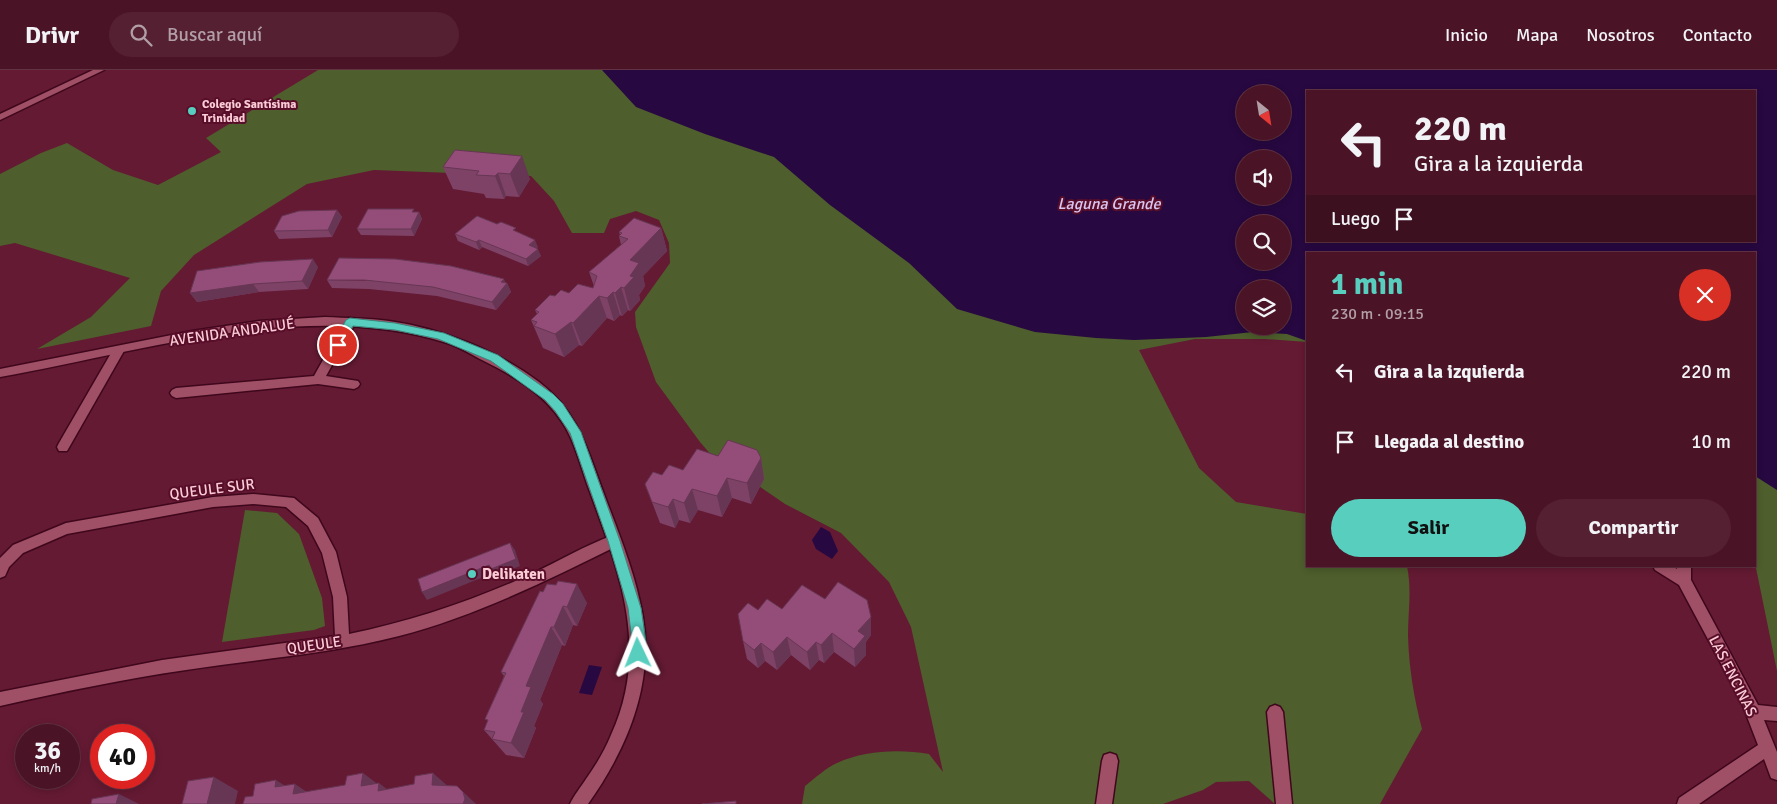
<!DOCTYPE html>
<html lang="es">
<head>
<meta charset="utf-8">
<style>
  body { margin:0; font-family:Signika,sans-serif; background:#552132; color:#f1f3f6; height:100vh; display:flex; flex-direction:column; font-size:19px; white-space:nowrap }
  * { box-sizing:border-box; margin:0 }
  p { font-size:16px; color:#b29ea7 }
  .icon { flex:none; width:28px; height:28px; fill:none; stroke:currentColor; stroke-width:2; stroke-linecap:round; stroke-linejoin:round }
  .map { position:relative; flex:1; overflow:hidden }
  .sheet { position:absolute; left:1306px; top:182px; width:450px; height:315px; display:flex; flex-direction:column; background:#4b1426; border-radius:0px; box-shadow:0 2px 8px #0003,0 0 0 1px #623343 }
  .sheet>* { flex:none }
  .guide { position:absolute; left:1306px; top:20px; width:450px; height:152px; border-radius:0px; box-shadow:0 2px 8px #0003,0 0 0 1px #623343; background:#4b1426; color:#f1f3f6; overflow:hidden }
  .needle { width:32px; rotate:150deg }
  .fabs { position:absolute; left:1236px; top:15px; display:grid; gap:10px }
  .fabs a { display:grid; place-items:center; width:55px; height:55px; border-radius:50%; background:#4b1426; box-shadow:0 2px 8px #0003,0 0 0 1px #623343; font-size:25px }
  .speed { position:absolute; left:15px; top:654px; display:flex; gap:10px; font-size:25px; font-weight:700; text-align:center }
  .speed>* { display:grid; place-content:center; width:65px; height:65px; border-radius:50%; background:#4b1426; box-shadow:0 2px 8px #0003,0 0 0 1px #623343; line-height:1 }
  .speed small { font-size:12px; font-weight:400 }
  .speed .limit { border:8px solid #d22; background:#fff; color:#111 }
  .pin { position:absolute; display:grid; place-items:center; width:42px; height:42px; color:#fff; margin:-21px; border:2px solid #fff; border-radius:50%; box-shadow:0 1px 5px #0007 }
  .me { position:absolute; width:55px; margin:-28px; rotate:358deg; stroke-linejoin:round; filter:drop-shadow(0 0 4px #0008) }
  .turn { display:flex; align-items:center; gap:18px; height:105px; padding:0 25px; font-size:22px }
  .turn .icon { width:65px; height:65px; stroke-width:2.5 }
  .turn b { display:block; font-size:35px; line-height:42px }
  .then { display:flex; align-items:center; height:48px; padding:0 25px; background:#0003; gap:10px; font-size:19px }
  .round { display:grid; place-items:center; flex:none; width:52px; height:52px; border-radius:26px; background:#552132 }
  .overview { display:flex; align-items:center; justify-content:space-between; height:85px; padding:0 25px }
  h1 { font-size:30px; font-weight:700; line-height:38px; color:#58cebf }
  .action { display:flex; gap:10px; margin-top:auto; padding:10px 25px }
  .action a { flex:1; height:58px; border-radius:30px; background:#58cebf; color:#111; font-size:20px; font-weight:700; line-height:58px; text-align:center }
  .action a+a { background:#552132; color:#f1f3f6 }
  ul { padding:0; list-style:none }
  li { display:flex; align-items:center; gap:15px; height:70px; padding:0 25px }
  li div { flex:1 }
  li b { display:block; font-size:19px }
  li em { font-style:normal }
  header { display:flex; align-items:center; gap:30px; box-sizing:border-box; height:70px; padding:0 25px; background:#4b1426; border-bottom:1px solid #623343 }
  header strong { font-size:24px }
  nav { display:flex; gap:28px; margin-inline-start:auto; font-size:18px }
  .search { width:350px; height:45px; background:#552132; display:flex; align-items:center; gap:12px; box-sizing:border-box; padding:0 18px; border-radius:28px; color:#b29ea7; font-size:19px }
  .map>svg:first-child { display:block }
</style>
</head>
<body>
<header>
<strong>Drivr</strong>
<div class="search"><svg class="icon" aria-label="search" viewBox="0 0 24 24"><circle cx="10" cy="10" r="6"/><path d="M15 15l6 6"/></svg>Buscar aquí</div>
<nav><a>Inicio</a><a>Mapa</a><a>Nosotros</a><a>Contacto</a></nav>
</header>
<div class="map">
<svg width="1777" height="734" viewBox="0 0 1777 734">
  <rect width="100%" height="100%" fill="#641a33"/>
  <g fill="#4e5e2c" fill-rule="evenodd">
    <path d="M318 0H1777V601L1755 493V184H1308L1307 272 1265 269H1195L1139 280 1199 398 1236 432 1307 444 1308 496H1407C1412 521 1408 542 1408 566 1409 598 1414 628 1422 659L1380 734H1275L1249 711 1216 712 1203 720 1163 734H802L805 716C815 708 826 698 837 693 865 680 900 679 929 684L943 702 911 557 889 512 841 463 785 434 753 412 718 393 700 372 656 312 636 257 635 242 670 193 669 173 659 150 636 141 610 149 604 163H572L554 131 531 106 374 100 307 114 194 185 161 221 151 256 37 279 91 247 130 208 15 173 0 176V104L41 83 67 73 113 100 158 115 221 82 206 68ZM1308 21H1755V171H1308ZM1245 24H1282V61H1245ZM1245 89H1282V126H1245ZM1245 154H1282V191H1245ZM1245 219H1282V256H1245Z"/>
    <polygon points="245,440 277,443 299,464 322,528 325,556 314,560 222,572"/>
  </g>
  <g fill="#270841" fill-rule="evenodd">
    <path d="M602 0H1777V420L1755 406V184H1308L1307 271 1287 264 1253 262 1206 267 1134 270 1096 268 1035 262 957 239 909 193 830 135 774 87 705 64 636 37ZM1308 21H1755V171H1308ZM1245 24H1282V61H1245ZM1245 89H1282V126H1245ZM1245 154H1282V191H1245ZM1245 219H1282V256H1245Z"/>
    <polygon points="821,457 830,462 838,481 832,489 816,479 812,470"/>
    <polygon points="589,595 602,597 592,625 579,623"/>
  </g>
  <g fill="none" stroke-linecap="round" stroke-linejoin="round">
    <defs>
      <g id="minor">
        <polygon points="350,248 356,252 326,306 358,311 360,314 358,317 354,319 318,314 176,328 172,326 170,323 172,320 176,318 314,306 346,249"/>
        <polygon points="118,277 124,281 67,381 59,381 57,377 59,373 114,278"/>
        <path d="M253 424 294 428 318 448 336 482 347 527 349 564C412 551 472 531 531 504 558 492 585 475 614 465L619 467 621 471 619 475C548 510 476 546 399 566 329 584 257 589 186 600 123 609 62 622 0 636V622L162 590 335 566 333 527 322 483 308 456 286 437 253 434 213 437 67 464 23 483 9 497 5 506 0 508V488L13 475 66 453 213 427Z"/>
        <polygon points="1653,496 1672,496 1677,499 1677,496 1691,496 1691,510 1758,635 1777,637 1777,651 1764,650 1777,682 1777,710 1771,708 1764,689 1699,734 1677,734 1679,728 1758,675 1741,631 1679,515 1655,500"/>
        <polygon points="1275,635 1280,637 1283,642 1292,734 1276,734 1267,642 1270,637"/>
        <polygon points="1110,683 1116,685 1118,691 1112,734 1096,734 1102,691 1104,685"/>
      </g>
      <g id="tertiary">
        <polygon points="93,0 104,0 0,50 0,44"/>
        <path d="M325 247C346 248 368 248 389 251 440 258 498 281 539 312 579 343 587 379 604 424 619 464 636 505 643 547 654 615 627 679 588 734H570C574 725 581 717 586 709 596 695 605 680 611 665 650 580 620 504 590 422 581 399 576 373 562 352 543 323 514 306 484 291 472 285 460 277 447 273 307 228 141 282 0 307V299L192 261 259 251Z"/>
      </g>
    </defs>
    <use href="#minor" stroke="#3f071c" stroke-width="3"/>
    <use href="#tertiary" stroke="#3f071c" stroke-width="3"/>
    <use href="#minor" fill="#a05066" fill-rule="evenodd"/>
    <use href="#tertiary" fill="#a05066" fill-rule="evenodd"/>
  </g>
  <g fill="#7e4267">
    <polygon points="455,80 530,109 519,127 506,126 504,129 486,128 484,124 453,119 443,97"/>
    <polygon points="337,140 342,147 332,167 279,169 274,161"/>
    <polygon points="416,142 419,142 422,149 414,166 361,165 357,159"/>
    <polygon points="661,158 667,181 643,206 645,216 639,225 640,230 630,241 628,240 622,246 620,245 614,251 607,248 582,276 579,275 564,287 543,278 531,250 537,244 535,240 555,226 593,218 594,216 589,202 621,175 619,166 620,165 619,162"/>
    <polygon points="518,162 538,177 536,178 541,186 528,196 482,177 479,180 458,171 455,164"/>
    <polygon points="318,197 308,219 259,222 197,232 190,223"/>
    <polygon points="327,210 506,213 507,213 511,222 496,240 437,226 369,219 332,218"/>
    <polygon points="718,386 761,388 764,409 751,434 732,428 722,447 698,440 690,453 679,450 675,458 660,453 645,414 662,405 683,400"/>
    <polygon points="540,521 587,533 577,556 573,555 565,576 562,575 540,630 543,634 534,656 536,658 524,688 506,685 484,660 488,651 485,649 504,606 501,602"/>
    <polygon points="825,529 871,547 871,565 866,572 866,585 855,597 834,582 824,593 819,590 810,600 791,585 777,600 765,591 758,598 747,589 743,571 758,540 782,539"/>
  </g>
  <g fill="#673654">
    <polygon points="522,86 530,109 519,127 510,104"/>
    <polygon points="498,103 506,126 504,129 495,106"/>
    <polygon points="337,140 342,147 332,167 328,160"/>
    <polygon points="419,142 422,149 414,166 411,159"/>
    <polygon points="661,158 667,181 643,206 645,216 639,225 640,230 630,241 624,218 630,206 630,190"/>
    <polygon points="479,170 482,177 479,180 476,172"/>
    <polygon points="535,170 538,177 531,182 529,175"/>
    <polygon points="538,179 541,186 528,196 526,189"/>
    <polygon points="313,189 318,197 308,219 302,211"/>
    <polygon points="504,209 506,214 507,213 511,222 496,240 492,232 501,212"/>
    <polygon points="253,214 259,222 197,232 190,223"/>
    <polygon points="621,217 628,240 622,246 615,223"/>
    <polygon points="613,222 620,245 614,251 607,228"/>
    <polygon points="599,226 607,248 582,276 573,253"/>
    <polygon points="571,252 579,275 564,287 555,264"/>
    <polygon points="761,388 764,409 751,434 747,413"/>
    <polygon points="727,408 732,428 722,447 717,426"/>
    <polygon points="692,419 698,440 690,453 684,433"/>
    <polygon points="673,429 679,450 675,458 668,437"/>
    <polygon points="510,473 515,480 520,496 495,506 493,503 427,530 422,522"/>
    <polygon points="577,514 587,533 577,556 567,537"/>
    <polygon points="563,536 573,555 565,576 554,557"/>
    <polygon points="871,547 871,565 866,572 866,585 855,597 854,579 858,561"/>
    <polygon points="551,557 562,575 540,630 543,634 534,656 536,658 524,688 511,673 521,642 526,616"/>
    <polygon points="832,563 834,582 824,593 821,575"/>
    <polygon points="787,567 791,585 777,600 773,582"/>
    <polygon points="816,572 819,590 810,600 807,582"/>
    <polygon points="761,573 765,591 758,598 754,580"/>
    <polygon points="363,703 379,715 379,713 397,727 361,716"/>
    <polygon points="433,703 450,718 432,715"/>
    <polygon points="214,707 238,721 235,734 207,734"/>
    <polygon points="276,710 293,721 295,714 316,728 315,734 275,717"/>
    <polygon points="457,716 476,734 463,734"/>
    <polygon points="119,724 139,734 116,734"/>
  </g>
  <g fill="#934d78" stroke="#673654">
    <polygon points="455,80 522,86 510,104 498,103 495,106 476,105 479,101 443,97"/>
    <polygon points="368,139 414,139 412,142 419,142 411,159 357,159"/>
    <polygon points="337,140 328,160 274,161 282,146 299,141"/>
    <polygon points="477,146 497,154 501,152 516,158 513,160 535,170 529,175 538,179 526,189 479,170 476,172 455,164"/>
    <polygon points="634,148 661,158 630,190 639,193 630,206 634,207 624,218 621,217 615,223 613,222 607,228 599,226 573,253 571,252 555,264 534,256 537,252 531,250 539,242 535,240 550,225 555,226 561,220 569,223 578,214 593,218 597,206 589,202 628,169 619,166 622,163 619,162"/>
    <polygon points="339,188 395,189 451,196 504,209 501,212 507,213 492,232 433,217 364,210 327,210"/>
    <polygon points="313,189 302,211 253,214 190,223 197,201 260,192"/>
    <polygon points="728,370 757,380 761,388 747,413 727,408 717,426 692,419 684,433 673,429 668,437 652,432 645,414 653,402 662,405 669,395 683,400 697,379 718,386"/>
    <polygon points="510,473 516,489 491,499 489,495 422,522 418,509"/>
    <polygon points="558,511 577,514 567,537 563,536 554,557 551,557 526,616 531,617 521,642 524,642 511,673 492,669 495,662 484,660 488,650 485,649 506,603 501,602 540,521 543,522 547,514 556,515"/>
    <polygon points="838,512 867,530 871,547 858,561 865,566 854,579 832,563 821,575 816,572 807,582 787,567 773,582 761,573 754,580 743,571 738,544 748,533 758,540 767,529 782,539 802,515 825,529"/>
    <polygon points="363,703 361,716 379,713 378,721 414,714 415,706 433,703 432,715 457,716 463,722 465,729 463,734 243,734 245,727 253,726 255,714 276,710 275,717 295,714 293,724 345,715 347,706"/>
    <polygon points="214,707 207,734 182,734 188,711"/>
    <polygon points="119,724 116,734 91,734 92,729"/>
    <polygon points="736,731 736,734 702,734"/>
  </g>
  <polygon fill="#58cebf" stroke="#39867c" points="350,248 395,253 444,263 498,285 553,324 563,334 581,362 620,471 641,538 646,572 643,588 638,590 634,588 628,538 608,471 570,363 555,341 545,330 491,291 438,269 395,260 353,256 341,278 334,278 332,275 346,250"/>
  <g fill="#58cebf" stroke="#580d29" stroke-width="2">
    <circle cx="192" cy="41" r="5"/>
    <circle cx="472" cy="504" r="5"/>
  </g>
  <g text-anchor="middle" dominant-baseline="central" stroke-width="4" stroke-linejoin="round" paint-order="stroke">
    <g font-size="12" font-weight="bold" fill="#fbccd6" stroke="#580d29" text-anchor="start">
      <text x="202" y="34">Colegio Santísima<tspan x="202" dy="14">Trinidad</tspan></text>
    </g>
    <g font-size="15" fill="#fbccd6" stroke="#580d29">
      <text transform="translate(232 262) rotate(-8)">AVENIDA ANDALUÉ</text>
      <text transform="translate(212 419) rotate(-7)">QUEULE SUR</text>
      <text transform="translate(314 575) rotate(-8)">QUEULE</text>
      <text transform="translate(1733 606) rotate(63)">LAS ENCINAS</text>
    </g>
    <g font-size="15" font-weight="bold" fill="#fbccd6" stroke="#580d29" text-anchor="start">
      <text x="482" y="504">Delikaten</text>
    </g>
    <g font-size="16" font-style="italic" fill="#d9c6f2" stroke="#580d29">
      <text x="1109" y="134">Laguna Grande</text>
    </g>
  </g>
</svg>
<div class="fabs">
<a><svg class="needle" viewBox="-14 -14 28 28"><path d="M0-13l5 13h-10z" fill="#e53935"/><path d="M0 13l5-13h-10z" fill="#b29ea7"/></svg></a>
<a><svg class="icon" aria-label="sound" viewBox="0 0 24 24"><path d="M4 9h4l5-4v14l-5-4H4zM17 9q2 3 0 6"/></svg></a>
<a><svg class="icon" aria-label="search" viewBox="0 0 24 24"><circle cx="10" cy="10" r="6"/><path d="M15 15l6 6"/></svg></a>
<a><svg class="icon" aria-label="layers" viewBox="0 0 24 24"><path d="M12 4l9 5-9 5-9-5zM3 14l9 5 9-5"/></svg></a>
</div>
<div class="speed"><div>36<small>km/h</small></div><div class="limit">40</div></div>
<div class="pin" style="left:338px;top:275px;background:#d93025"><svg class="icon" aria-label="arrive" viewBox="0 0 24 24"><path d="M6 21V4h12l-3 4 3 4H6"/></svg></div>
<svg class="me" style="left:638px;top:583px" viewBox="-20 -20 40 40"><path d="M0-17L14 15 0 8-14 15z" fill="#58cebf" stroke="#fff" stroke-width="4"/></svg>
<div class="guide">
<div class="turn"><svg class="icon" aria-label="left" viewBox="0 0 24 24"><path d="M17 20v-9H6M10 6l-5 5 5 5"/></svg><div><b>220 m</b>Gira a la izquierda</div></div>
<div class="then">Luego<svg class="icon" aria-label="arrive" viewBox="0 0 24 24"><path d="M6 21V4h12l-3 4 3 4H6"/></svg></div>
</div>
<section class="sheet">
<div class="overview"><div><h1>1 min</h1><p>230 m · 09:15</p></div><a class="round" style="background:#d93025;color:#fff"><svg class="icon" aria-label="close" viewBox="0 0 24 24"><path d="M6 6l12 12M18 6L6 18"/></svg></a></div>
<ul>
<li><svg class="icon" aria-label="left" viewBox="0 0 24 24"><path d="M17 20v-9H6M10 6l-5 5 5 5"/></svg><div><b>Gira a la izquierda</b></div><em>220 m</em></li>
<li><svg class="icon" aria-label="arrive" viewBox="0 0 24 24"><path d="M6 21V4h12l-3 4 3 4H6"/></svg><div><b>Llegada al destino</b></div><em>10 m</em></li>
</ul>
<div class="action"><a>Salir</a><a>Compartir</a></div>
</section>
</div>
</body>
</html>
